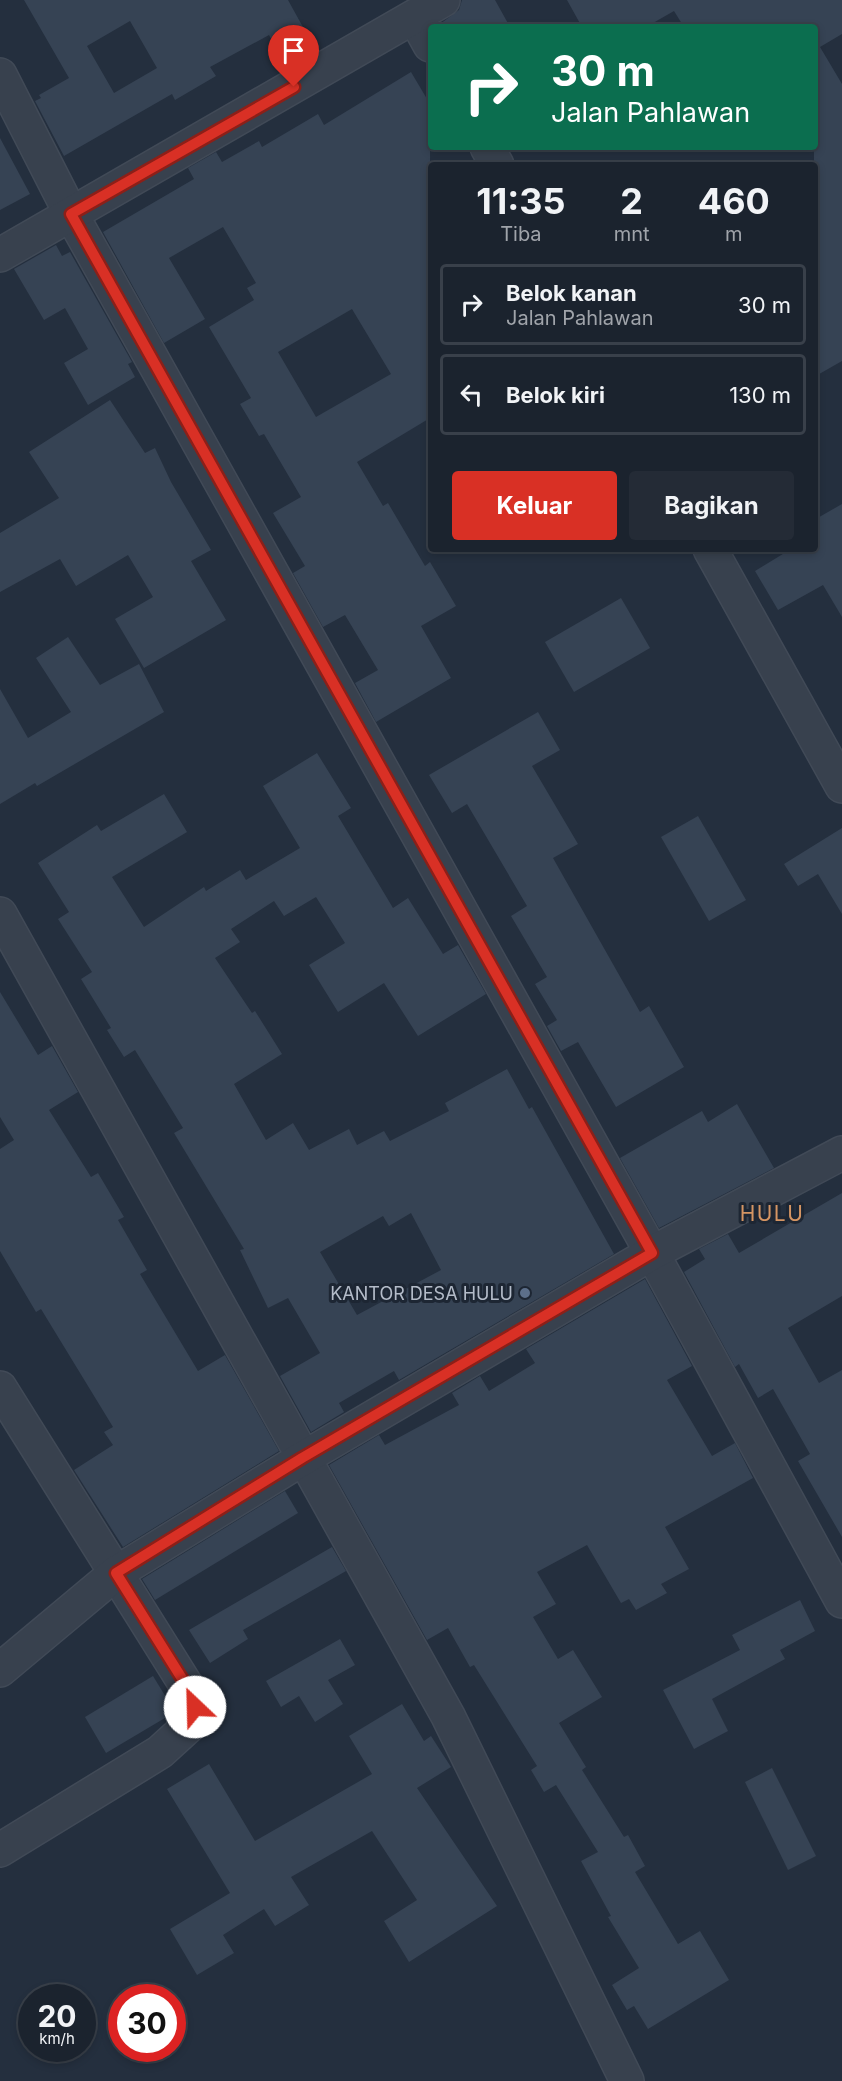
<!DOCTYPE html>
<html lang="id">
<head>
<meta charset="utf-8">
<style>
  body { margin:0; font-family:Inter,sans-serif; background:#242b36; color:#f1f3f6; height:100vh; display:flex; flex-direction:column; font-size:22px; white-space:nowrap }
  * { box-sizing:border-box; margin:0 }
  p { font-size:20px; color:#a0a4aa }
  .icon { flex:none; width:33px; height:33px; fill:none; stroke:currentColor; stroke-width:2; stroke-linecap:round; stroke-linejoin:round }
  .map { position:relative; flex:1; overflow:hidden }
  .drawer { position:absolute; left:428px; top:162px; width:390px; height:390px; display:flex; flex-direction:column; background:#1b232e; border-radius:6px; box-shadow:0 3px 9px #0003,0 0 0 2px #39404a }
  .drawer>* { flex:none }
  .banner { position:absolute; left:428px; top:24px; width:390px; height:126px; border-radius:6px; box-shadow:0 3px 9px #0003,0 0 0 2px #39404a; background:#0b6e4f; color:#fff; overflow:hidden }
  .speed { position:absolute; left:18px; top:1984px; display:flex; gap:12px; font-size:30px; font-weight:700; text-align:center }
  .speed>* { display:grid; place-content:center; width:78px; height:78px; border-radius:50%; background:#1b232e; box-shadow:0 3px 9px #0003,0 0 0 2px #39404a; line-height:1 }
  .speed small { font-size:15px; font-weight:400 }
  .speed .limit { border:9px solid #d22; background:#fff; color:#111 }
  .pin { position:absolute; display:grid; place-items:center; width:51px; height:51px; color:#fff; margin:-62px -26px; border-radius:50% 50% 50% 0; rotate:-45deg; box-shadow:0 0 6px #0007 }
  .pin .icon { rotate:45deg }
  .me { position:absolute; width:66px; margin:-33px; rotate:336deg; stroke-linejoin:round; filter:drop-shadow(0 0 4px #0008) }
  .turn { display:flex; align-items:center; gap:21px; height:126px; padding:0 24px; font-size:27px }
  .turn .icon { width:78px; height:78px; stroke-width:2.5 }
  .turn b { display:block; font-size:42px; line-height:51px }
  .eta { display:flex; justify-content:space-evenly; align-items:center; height:102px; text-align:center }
  .eta b { font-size:36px; font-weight:700; line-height:42px }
  .primary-button { display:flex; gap:12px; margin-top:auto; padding:12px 24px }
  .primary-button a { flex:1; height:69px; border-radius:6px; background:#d93025; color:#fff; font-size:24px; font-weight:700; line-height:69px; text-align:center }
  .primary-button a+a { background:#242b36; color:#f1f3f6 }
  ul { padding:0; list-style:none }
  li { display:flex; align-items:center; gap:18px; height:81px; margin:0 12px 9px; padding:0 12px; border:3px solid #39404a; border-radius:6px }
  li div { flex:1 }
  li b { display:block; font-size:22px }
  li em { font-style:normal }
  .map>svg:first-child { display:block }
</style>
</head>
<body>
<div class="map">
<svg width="842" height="2081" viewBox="0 0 842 2081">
  <rect width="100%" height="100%" fill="#242f3e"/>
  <g fill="#364354" fill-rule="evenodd">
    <path d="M24 0H288L309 38 279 54 269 35 210 67 216 76 175 100 172 94 64 156 35 101 41 98 39 95 69 78ZM130 21 157 68 114 93 87 46Z"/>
    <polygon points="462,0 495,0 510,27 441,27 440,24 459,10"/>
    <polygon points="567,0 842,0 842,34 820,47 842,84 842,361 814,377 814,27 684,27 674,11 646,27 582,27"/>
    <path d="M411 72 430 104V418L357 462 383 506 388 503 425 566 430 562 456 606 421 626 451 678 376 722 355 683 378 670 345 615 323 627 293 573 305 566 273 513 301 497 264 434 259 436 240 404 251 398 209 327 254 300 247 288 256 283 223 227 169 258 205 319 164 343 103 232 194 179 188 168 216 152 222 162 259 141 262 147 318 114 324 125ZM352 309 391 374 316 417 278 352Z"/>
    <polygon points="0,138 30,194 0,210"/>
    <polygon points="56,245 62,256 70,252 132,362 128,364 135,377 88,405 64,363 88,349 65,308 44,320 14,269"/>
    <polygon points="110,400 145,453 155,448 171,482 211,550 191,561 226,620 144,668 115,619 153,597 128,555 76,586 60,559 0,592 0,533 59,498 29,452"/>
    <polygon points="842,504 842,617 823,585 778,610 755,571 791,549 814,549 814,520"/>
    <polygon points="621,598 650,648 574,692 545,642"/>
    <polygon points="68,637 100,685 139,664 164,712 37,786 35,783 0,804 0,689 28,738 71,712 36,658"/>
    <polygon points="538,712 560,750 532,766 578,844 553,858 640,1012 649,1006 684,1067 616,1107 578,1042 561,1051 547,1026 557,1020 535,984 547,977 511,916 527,906 467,804 452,813 429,775"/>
    <path d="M317 753 351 808 338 816 393 908 408 898 443 954 458 945 486 994 418 1036 384 983 338 1012 309 965 345 943 316 897 284 916 274 901 231 929 240 942 215 958 252 1013 255 1011 282 1054 234 1084 266 1140 293 1123 309 1150 349 1129 357 1145 384 1131 390 1141 449 1111 445 1103 507 1069 529 1109 532 1107 614 1254 399 1380 394 1371 339 1403 344 1412 311 1432 280 1376 320 1353 288 1298 268 1308 240 1250 244 1249 174 1133 183 1128 135 1050 124 1057 107 1030 111 1028 81 979 92 972 58 919 69 912 38 863 97 825 101 831 164 794 187 832 112 877 144 927 204 887 206 891 240 870 246 880 300 848 263 786ZM411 1213 441 1270 357 1315 320 1252 383 1216 389 1226Z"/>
    <polygon points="698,816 746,900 709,921 661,837"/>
    <polygon points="842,828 842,914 818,874 798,886 784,864"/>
    <polygon points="0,992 38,1055 52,1046 78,1092 49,1110 91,1177 98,1173 124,1217 118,1220 147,1270 140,1274 198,1371 225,1355 279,1451 123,1547 74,1470 113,1445 104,1432 113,1427 41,1309 36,1312 0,1251 0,1149 14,1140 0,1117"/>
    <polygon points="737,1104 774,1168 659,1228 620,1158 702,1111 708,1122"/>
    <polygon points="842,1193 842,1296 788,1328 819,1383 842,1370 842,1537 798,1461 810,1454 773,1389 758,1398 739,1364 735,1367 684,1272 705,1259 699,1249 728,1234 739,1253"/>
    <polygon points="645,1279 692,1366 667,1380 712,1456 735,1443 753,1478 665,1527 689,1569 661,1584 667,1593 636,1610 629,1599 621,1603 587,1545 537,1572 556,1604 533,1617 558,1659 573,1650 602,1697 559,1723 586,1767 582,1770 624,1837 628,1835 645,1866 635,1872 678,1944 700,1931 729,1980 648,2029 634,2006 627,2010 612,1985 639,1968 608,1917 611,1916 581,1861 598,1852 556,1785 544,1792 531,1770 537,1766 474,1665 470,1667 448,1628 427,1640 329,1465 379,1435 385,1445 459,1405 452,1393 480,1376 489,1391 535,1363 526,1349"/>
    <polygon points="285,1491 298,1513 155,1600 142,1579"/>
    <polygon points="332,1547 346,1571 243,1630 248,1639 210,1663 189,1630"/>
    <polygon points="800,1600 815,1631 780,1650 785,1659 712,1699 728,1731 694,1749 663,1690 740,1650 732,1635"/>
    <polygon points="340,1639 355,1665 328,1680 343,1704 315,1722 299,1696 281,1707 266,1681"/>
    <polygon points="153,1676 175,1712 106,1753 85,1717"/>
    <polygon points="402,1704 424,1741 431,1736 451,1767 417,1788 497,1906 409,1962 384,1921 417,1900 372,1831 291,1877 309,1905 275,1926 264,1909 223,1935 234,1953 197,1975 170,1929 230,1893 167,1789 209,1764 255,1841 372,1774 349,1736"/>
    <polygon points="772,1768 816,1856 788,1870 745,1782"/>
  </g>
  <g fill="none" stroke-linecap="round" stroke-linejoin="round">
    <defs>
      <g id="minor">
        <polyline points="415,18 430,45"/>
        <polyline points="0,75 71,214 652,1253 842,1601"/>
        <polyline points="487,147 497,165"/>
        <polyline points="0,255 443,0"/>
        <polyline points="710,549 842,786"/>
        <polyline points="0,914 448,1716 627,2081"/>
        <polyline points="0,1388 191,1693 195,1707 194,1721 160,1752 0,1850"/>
        <polyline points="0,1670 116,1573 302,1459 652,1253 842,1153"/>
      </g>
    </defs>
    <use href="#minor" stroke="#414a57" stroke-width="36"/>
    <use href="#minor" stroke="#38414e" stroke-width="33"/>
  </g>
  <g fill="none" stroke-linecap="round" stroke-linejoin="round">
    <defs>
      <polyline id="route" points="195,1707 191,1693 116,1573 302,1458 652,1253 71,214 294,87"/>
    </defs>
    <use href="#route" stroke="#8d1f18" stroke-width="15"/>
    <use href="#route" stroke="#d93025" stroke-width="10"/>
  </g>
  <circle fill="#5c6f8a" stroke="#1d2633" stroke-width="2" cx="525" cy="1293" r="6"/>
  <g text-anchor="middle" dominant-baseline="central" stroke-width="6" stroke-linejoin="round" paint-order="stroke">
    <g font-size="18" fill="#b4bcc9" stroke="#1d2633" text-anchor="end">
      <text x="513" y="1293">KANTOR DESA HULU</text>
    </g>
    <g font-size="21" letter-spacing="1.5" fill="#d59563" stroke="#1d2633">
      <text x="772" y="1213">HULU</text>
    </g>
  </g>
</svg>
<div class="speed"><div>20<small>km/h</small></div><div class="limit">30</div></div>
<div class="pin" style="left:294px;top:87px;background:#d93025"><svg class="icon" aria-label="arrive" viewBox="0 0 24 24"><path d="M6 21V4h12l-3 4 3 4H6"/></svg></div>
<svg class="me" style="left:195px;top:1707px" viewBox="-20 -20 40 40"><circle r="19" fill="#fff"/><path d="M0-13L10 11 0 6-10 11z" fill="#d93025"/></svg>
<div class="banner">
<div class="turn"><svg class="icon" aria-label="right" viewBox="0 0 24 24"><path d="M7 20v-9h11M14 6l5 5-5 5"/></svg><div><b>30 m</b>Jalan Pahlawan</div></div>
</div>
<section class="drawer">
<div class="eta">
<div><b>11:35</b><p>Tiba</p></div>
<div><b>2</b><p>mnt</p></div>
<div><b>460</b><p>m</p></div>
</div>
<ul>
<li><svg class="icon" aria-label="right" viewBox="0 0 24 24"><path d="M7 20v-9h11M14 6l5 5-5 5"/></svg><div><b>Belok kanan</b><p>Jalan Pahlawan</p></div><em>30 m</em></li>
<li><svg class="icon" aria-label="left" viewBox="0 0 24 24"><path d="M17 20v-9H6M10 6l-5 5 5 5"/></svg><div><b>Belok kiri</b></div><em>130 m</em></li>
</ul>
<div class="primary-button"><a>Keluar</a><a>Bagikan</a></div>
</section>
</div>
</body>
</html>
